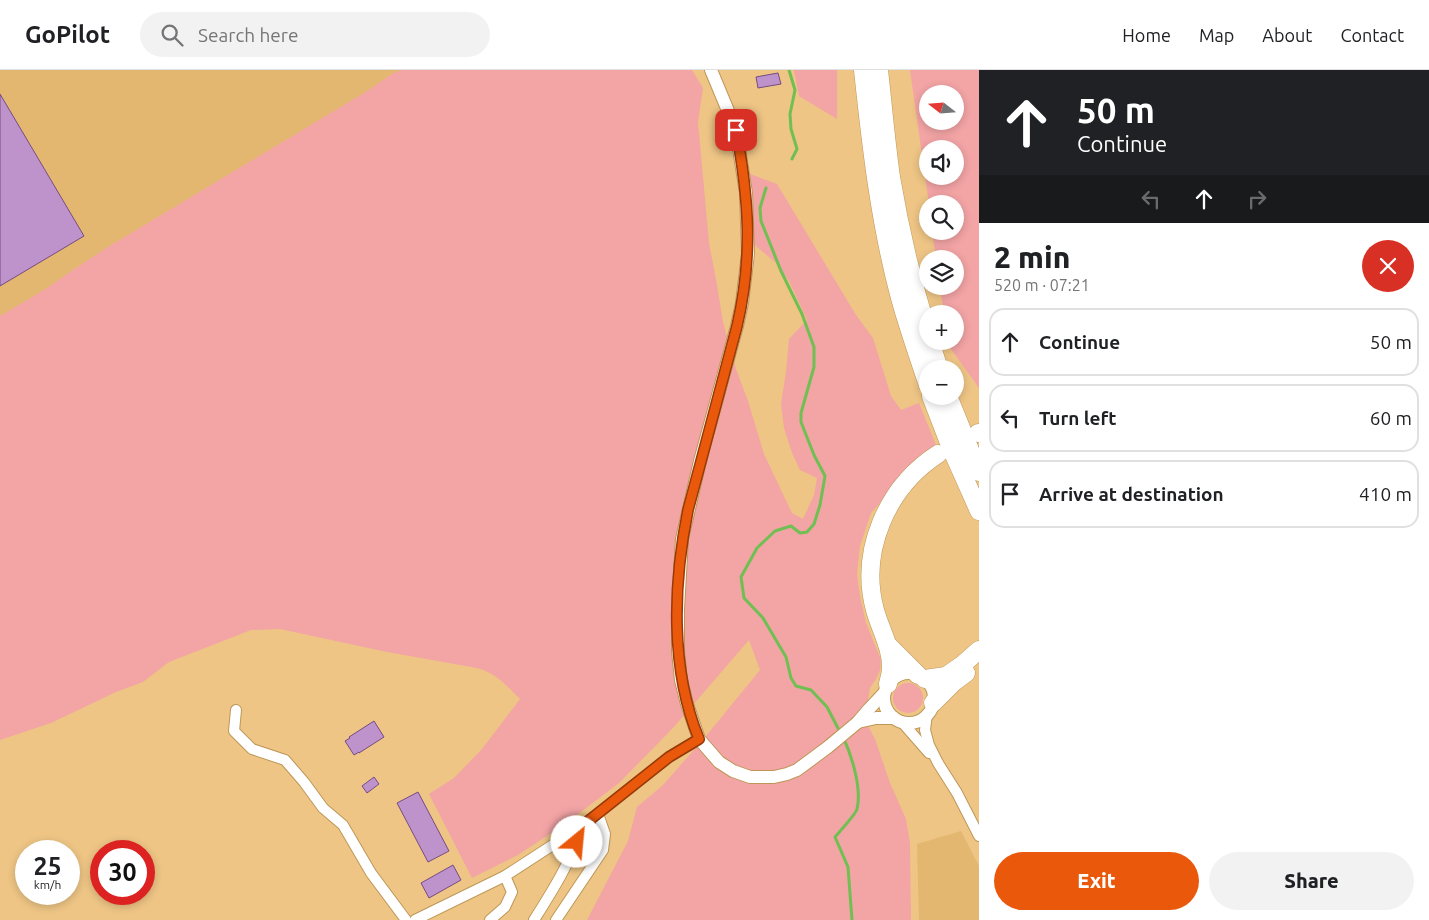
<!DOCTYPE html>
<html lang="en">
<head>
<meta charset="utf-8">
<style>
  body { margin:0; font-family:Ubuntu,sans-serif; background:#f2f2f2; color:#202124; height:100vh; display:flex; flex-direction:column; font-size:19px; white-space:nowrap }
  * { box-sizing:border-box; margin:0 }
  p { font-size:16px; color:#757577 }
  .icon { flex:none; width:28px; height:28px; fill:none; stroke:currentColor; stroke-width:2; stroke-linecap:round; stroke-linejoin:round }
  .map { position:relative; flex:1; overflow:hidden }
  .sheet { display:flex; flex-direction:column; background:#fff; width:450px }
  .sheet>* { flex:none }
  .guide { background:#202124; color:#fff; overflow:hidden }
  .needle { width:32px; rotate:287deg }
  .controls { position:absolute; left:919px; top:15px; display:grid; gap:10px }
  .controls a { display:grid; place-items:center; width:45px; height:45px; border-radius:50%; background:#fff; box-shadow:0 2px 8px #0003; font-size:25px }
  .speed { position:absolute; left:15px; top:770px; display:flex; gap:10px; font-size:25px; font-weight:700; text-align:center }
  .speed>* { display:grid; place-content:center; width:65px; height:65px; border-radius:50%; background:#fff; box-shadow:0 2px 8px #0003; line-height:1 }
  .speed small { font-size:12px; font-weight:400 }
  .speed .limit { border:8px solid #d22; background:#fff; color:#111 }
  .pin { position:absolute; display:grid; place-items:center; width:42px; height:42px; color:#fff; margin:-21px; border-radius:10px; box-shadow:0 2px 8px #0006 }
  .me { position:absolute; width:55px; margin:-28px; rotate:28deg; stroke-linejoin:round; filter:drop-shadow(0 0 4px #0008) }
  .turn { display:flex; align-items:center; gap:18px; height:105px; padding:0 15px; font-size:22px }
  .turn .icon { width:65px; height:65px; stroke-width:2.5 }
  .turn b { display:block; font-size:35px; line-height:42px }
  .lanes { display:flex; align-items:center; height:48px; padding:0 15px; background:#0003; justify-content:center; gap:25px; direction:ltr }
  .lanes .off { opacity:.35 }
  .round { display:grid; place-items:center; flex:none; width:52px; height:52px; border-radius:26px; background:#f2f2f2 }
  .head { display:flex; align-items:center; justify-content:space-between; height:85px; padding:0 15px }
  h1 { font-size:30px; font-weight:800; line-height:38px }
  .action { display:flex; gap:10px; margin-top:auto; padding:10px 15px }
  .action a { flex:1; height:58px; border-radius:30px; background:#ea580c; color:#fff; font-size:20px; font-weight:800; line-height:58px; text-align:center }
  .action a+a { background:#f2f2f2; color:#202124 }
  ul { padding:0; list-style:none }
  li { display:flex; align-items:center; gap:15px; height:68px; margin:0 10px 8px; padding:0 5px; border:2px solid #e0e0e0; border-radius:15px }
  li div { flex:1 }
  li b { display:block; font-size:19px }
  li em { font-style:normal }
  header { display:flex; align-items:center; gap:30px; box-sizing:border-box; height:70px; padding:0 25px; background:#fff; border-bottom:1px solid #e0e0e0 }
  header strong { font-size:24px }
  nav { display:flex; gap:28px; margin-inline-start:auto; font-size:18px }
  .search { width:350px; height:45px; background:#f2f2f2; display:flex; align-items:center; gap:12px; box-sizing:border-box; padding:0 18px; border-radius:28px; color:#757577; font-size:19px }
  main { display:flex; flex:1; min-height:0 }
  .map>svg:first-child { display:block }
</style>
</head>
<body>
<header>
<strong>GoPilot</strong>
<div class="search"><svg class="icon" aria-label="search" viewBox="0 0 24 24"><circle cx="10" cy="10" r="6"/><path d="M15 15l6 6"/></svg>Search here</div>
<nav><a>Home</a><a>Map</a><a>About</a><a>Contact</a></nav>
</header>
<main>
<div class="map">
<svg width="979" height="850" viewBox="0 0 979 850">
  <rect width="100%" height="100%" fill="#eec585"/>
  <g fill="#e4b770">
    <polygon points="0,0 401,0 392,4 364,23 108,177 70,202 44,220 0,246"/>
    <polygon points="961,761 979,796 979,850 919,850 917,774"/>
  </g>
  <g fill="#f3a4a5" fill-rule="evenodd">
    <path d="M401 0H692L703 18 698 52 709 173 717 215 723 252 736 299 748 331 764 384 792 443 803 449 814 425 817 408 800 400 792 383 784 358 781 334 786 302 789 269 807 250 789 211 775 192 751 172 745 102 777 114 856 245 873 268 891 326 901 340 919 333 936 375 909 396 879 434 871 443 860 476 857 504 860 526 866 553 881 590 880 600 876 609 870 618 867 635V654L875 669 890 713 906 749 910 773 911 850H587L628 771 637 737 663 715 706 666 760 600 749 570 673 658 619 713 565 754 518 785 472 808 429 724 454 708 482 679 520 629C505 614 497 604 477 598L387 582 280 559 251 560 169 592 143 612 116 622 51 653 0 670V246L44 220 70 202 108 177 364 23 392 4Z"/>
    <polygon points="794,0 837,0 837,49 799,26"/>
    <path d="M910 0H979V318L948 275V271H955V244H944L940 216H955V189H936L932 161H955V134H929ZM928 24H955V51H928ZM928 79H955V106H928Z"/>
    <circle cx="908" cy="628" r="15"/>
  </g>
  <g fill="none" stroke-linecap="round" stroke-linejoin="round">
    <g stroke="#70bf53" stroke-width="3">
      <polyline points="789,0 795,20 790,44 791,59 797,79 792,89"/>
      <polyline points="766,118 760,138 761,151 781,201 802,244 814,277 814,297 801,343 801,352 814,385 825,406 820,435 814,454 807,462 800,463 791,456 775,461 757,478 741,507 744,528 763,548 786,587 791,608 796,616 811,620 827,637 840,662"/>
      <path d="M843 667C852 686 862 719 857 739 856 744 840 761 835 767L848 797 852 850"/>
    </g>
  </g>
  <g fill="#be92cb" stroke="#754c81">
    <polygon points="778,3 781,14 758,18 756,7"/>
    <polygon points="0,24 84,166 0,216"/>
    <polygon points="374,651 384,667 359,683 359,682 354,685 345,671 350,668 349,667"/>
    <polygon points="374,707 379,714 367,723 362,716"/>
    <polygon points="418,722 449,781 428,792 397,733"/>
    <polygon points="453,795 461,810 429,828 421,813"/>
  </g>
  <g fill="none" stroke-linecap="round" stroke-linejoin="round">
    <defs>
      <g id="minor">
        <polyline points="236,640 234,661 252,679 285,690 304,712 323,738 343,755 371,803 406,850"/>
        <polyline points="927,644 925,660 929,675 938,693 957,723 979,766"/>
        <polyline points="901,651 929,683"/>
        <polyline points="415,850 505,806 582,756 669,687 699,669"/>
        <polyline points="490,850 505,837 512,822 505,806"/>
        <path d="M534 850C553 820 572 790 582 756"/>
        <polyline points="556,850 603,780 605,764 598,744"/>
      </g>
      <g id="tertiary">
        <polyline points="711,0 736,60 746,123 748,184 742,233 737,256 700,391 682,469 678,539 678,581 681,610 687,634 699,669 719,692 733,701 750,707 774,707 787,704 797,700 828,677 858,652 869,639 885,622"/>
        <circle cx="909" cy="628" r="25"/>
        <polyline points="858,652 876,648 894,648"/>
      </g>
      <g id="motorway">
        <path d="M863 0C871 76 880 154 900 228 908 257 918 286 928 315"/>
        <path d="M879 0C883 36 886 71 891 107 900 160 912 212 928 263"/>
        <polyline points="930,271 939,299"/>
        <polyline points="931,326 951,378 979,441"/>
        <polyline points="948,326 979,402"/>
        <polyline points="978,363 979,363"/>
        <polyline points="887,574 918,605"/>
        <polyline points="925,609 946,606 962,595 979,580"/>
        <path d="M888 614C889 609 891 604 891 599 892 578 880 559 875 540 859 481 887 417 938 384"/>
        <polyline points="933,633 954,612 966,603"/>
      </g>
    </defs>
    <use href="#minor" stroke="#be9758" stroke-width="12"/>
    <use href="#tertiary" stroke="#be9758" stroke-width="14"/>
    <use href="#motorway" stroke="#be9758" stroke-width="19"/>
    <use href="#minor" stroke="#fff" stroke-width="10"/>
    <use href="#tertiary" stroke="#fff" stroke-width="12"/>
    <use href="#motorway" stroke="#fff" stroke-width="18"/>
  </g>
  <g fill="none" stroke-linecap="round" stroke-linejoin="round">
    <defs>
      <path id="route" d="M577 772 582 756 669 687 699 669C670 599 673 514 688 440L737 256C753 188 749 128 736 60"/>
    </defs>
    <use href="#route" stroke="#983908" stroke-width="12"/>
    <use href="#route" stroke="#ea580c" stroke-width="9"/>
  </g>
</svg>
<div class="controls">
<a><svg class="needle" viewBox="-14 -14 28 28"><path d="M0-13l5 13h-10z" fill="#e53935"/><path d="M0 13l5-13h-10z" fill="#757577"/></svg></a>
<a><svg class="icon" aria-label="sound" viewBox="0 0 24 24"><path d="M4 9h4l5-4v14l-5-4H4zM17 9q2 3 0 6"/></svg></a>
<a><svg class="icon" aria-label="search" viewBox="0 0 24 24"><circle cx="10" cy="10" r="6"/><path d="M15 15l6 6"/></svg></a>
<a><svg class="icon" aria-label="layers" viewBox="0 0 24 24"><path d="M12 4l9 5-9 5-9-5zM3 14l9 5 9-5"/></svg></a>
<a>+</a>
<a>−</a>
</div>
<div class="speed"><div>25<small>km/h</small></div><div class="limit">30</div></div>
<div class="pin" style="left:736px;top:60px;background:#d93025"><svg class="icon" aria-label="arrive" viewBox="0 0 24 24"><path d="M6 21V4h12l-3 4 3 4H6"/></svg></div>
<svg class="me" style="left:577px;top:772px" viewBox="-20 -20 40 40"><circle r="19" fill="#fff"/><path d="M0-13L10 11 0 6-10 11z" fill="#ea580c"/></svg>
</div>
<section class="sheet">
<div class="guide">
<div class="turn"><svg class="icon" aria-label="ahead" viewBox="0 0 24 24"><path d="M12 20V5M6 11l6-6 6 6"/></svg><div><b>50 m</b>Continue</div></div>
<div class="lanes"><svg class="icon off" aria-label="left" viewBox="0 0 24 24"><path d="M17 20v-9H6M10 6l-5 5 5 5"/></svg><svg class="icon" aria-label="ahead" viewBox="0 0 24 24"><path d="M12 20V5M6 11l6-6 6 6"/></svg><svg class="icon off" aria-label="right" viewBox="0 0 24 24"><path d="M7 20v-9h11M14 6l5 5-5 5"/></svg></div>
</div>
<div class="head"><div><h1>2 min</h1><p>520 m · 07:21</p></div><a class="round" style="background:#d93025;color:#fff"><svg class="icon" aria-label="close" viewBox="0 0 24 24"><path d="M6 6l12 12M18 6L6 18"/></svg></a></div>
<ul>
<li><svg class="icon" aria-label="ahead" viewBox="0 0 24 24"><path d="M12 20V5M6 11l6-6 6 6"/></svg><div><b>Continue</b></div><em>50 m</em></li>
<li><svg class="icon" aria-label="left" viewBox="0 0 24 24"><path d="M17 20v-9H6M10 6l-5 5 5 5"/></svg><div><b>Turn left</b></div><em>60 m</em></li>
<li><svg class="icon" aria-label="arrive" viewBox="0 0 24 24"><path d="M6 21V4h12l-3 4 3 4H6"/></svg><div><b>Arrive at destination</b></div><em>410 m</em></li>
</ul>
<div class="action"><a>Exit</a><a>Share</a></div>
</section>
</main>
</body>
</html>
